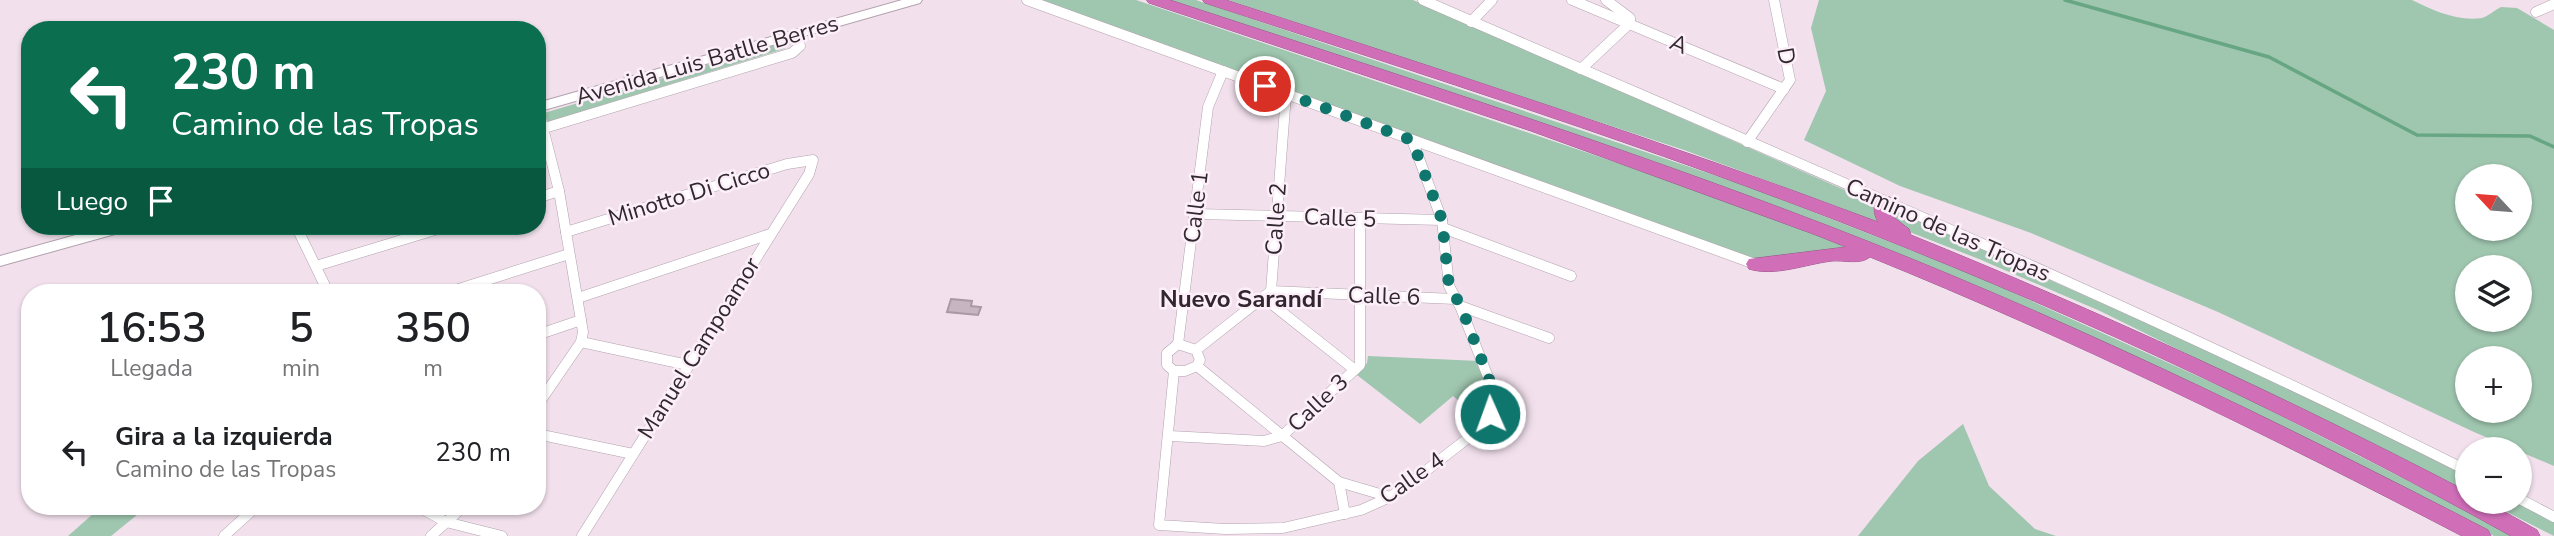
<!DOCTYPE html>
<html lang="es">
<head>
<meta charset="utf-8">
<style>
  body { margin:0; font-family:"Nunito Sans",sans-serif; background:#f6f6f6; color:#202124; height:100vh; display:flex; flex-direction:column; font-size:26px; white-space:nowrap }
  * { box-sizing:border-box; margin:0 }
  p { font-size:23px; color:#757577 }
  .icon { flex:none; width:38px; height:38px; fill:none; stroke:currentColor; stroke-width:2; stroke-linecap:round; stroke-linejoin:round }
  .map { position:relative; flex:1; overflow:hidden }
  .panel { position:absolute; left:21px; top:284px; width:525px; height:231px; display:flex; flex-direction:column; background:#fff; border-radius:28px; box-shadow:0 2px 5px #0004 }
  .panel>* { flex:none }
  .hud { position:absolute; left:21px; top:21px; width:525px; height:214px; border-radius:28px; box-shadow:0 2px 5px #0004; background:#0b6e4f; color:#fff; overflow:hidden }
  .needle { width:46px; rotate:296deg }
  .tools { position:absolute; left:2455px; top:164px; display:grid; gap:14px }
  .tools a { display:grid; place-items:center; width:77px; height:77px; border-radius:50%; background:#fff; box-shadow:0 2px 5px #0004; font-size:35px }
  .pin { position:absolute; display:grid; place-items:center; width:60px; height:60px; color:#fff; margin:-30px; border:4px solid #fff; border-radius:50%; box-shadow:0 2px 7px #0007 }
  .me { position:absolute; width:77px; margin:-38px; rotate:358deg; stroke-linejoin:round; filter:drop-shadow(0 0 5px #0008) }
  .turn { display:flex; align-items:center; gap:24px; height:147px; padding:0 35px; font-size:32px }
  .turn .icon { width:91px; height:91px; stroke-width:2.5 }
  .turn b { display:block; font-size:49px; line-height:60px }
  .then { display:flex; align-items:center; height:66px; padding:0 35px; background:#0003; gap:14px; font-size:26px }
  .eta { display:flex; justify-content:space-evenly; align-items:center; height:119px; text-align:center }
  .eta b { font-size:42px; font-weight:600; line-height:49px }
  ul { padding:0; list-style:none }
  li { display:flex; align-items:center; gap:21px; height:98px; padding:0 35px }
  li div { flex:1 }
  li b { display:block; font-size:26px }
  li em { font-style:normal }
  .map>svg:first-child { display:block }
</style>
</head>
<body>
<div class="map">
<svg width="2554" height="536" viewBox="0 0 2554 536">
  <rect width="100%" height="100%" fill="#f2e1ed"/>
  <g fill="#9fc6af" fill-rule="evenodd">
    <path d="M1038 0H1136L1724 199 1852 247C1817 250 1784 260 1749 258Z"/>
    <polygon points="1165,0 1196,0 1752,188 1972,274 2244,397 2516,536 2494,536 2379,477 2017,305"/>
    <polygon points="1228,0 1413,0 1872,202 1884,228 1844,209 1684,150"/>
    <path d="M1819 0H2412C2432 10 2458 22 2482 18 2487 17 2495 10 2501 7L2517 8 2554 30V466L2474 432 2218 312 2031 233 1900 186 1804 140 1826 91 1811 28ZM2468 177H2520V229H2468ZM2468 268H2520V320H2468ZM2468 359H2520V411H2468Z"/>
    <polygon points="792,40 792,43 784,49 548,122 544,113"/>
    <polygon points="1893,213 1900,213 2283,384 2467,476 2467,492 2100,311 1979,259 1907,231 1892,216"/>
    <path d="M1368 356 1479 361C1485 378 1494 403 1480 418L1453 396 1420 424 1357 375 1367 363Z"/>
    <polygon points="1963,424 1989,486 2035,529 2056,536 1858,536 1918,461"/>
    <polygon points="2487,502 2517,502 2554,522 2554,536"/>
    <polygon points="102,506 148,506 111,536 68,536"/>
  </g>
  <g fill="none" stroke-linecap="round" stroke-linejoin="round">
    <polyline stroke="#67a683" stroke-width="3.5" points="2065,0 2269,57 2417,135 2530,136 2554,147"/>
  </g>
  <polygon fill="#c7b6c1" stroke="#aa99a5" stroke-width="2" points="951,299 972,301 971,306 981,307 978,315 947,312"/>
  <g fill="none" stroke-linecap="round" stroke-linejoin="round">
    <defs>
      <g id="street">
        <polyline points="1027,0 1755,264"/>
        <path d="M1423 0C1773 153 2126 300 2468 471"/>
        <polyline points="1572,0 1784,89"/>
        <polyline points="2536,12 2554,4"/>
        <polyline points="1471,22 1492,0"/>
        <polyline points="1581,69 1630,23 1630,18 1606,0"/>
        <polyline points="538,130 792,53 800,46 797,34"/>
        <polyline points="1747,142 1790,80 1774,0"/>
        <polyline points="537,198 559,191"/>
        <polyline points="1196,214 1442,220"/>
        <polyline points="296,226 328,292"/>
        <polyline points="1443,228 1571,276"/>
        <polyline points="566,232 787,164 813,160 809,174 582,536"/>
        <polyline points="316,266 448,226"/>
        <polyline points="1271,291 1455,299"/>
        <polyline points="449,292 569,254"/>
        <polyline points="578,298 770,234"/>
        <polyline points="1264,298 1355,370"/>
        <polyline points="1460,306 1549,338"/>
        <polyline points="537,335 581,320"/>
        <polyline points="581,342 688,365"/>
        <polyline points="1178,344 1208,107 1223,71"/>
        <polygon points="1178,344 1196,350 1200,360 1197,366 1185,371 1174,371 1167,365 1167,353"/>
        <polyline points="1196,350 1271,291 1286,94"/>
        <polyline points="1197,366 1339,482 1345,514"/>
        <polyline points="1174,371 1159,525 1225,529 1283,528 1361,510 1390,497 1409,484 1486,424 1493,402 1492,387 1460,306 1449,286 1442,220 1412,140"/>
        <polyline points="537,406 581,342 583,332 559,191 538,108"/>
        <polyline points="537,434 633,454"/>
        <polyline points="1170,436 1264,441 1282,436 1360,365 1360,219"/>
        <polyline points="1339,482 1390,497"/>
        <polyline points="2520,499 2554,517"/>
        <polyline points="417,506 446,522 502,536"/>
        <polyline points="224,536 257,506"/>
        <polyline points="431,536 464,506"/>
      </g>
      <g id="secondary">
        <polygon points="902,0 922,0 920,3 537,112 537,103"/>
        <polygon points="108,226 133,226 126,231 0,266 0,256"/>
      </g>
      <g id="highway">
        <path d="M1147 0H1170C1389 72 1610 142 1826 225 2053 312 2272 418 2488 530L2491 536H2462C2268 435 2072 339 1870 257 1861 265 1844 260 1832 261 1806 264 1775 277 1749 269L1746 264 1749 259 1846 247 1816 235 1531 131 1149 3Z"/>
        <path d="M1203 0H1226C1445 71 1663 141 1878 222 1873 213 1873 206 1878 197H1890L1892 216 1909 229 1911 235C2101 312 2286 397 2468 492V502H2487L2537 530 2540 536H2511C2304 421 2090 320 1869 233 1651 147 1428 76 1205 3Z"/>
      </g>
    </defs>
    <use href="#street" stroke="#b2a2ad" stroke-width="11"/>
    <use href="#secondary" stroke="#b2a2ad" stroke-width="2"/>
    <use href="#highway" stroke="#985688" stroke-width="1"/>
    <use href="#street" stroke="#fff" stroke-width="10"/>
    <use href="#secondary" fill="#fff" fill-rule="evenodd"/>
    <use href="#highway" fill="#d06eb8" fill-rule="evenodd"/>
  </g>
  <g fill="none" stroke-linecap="round" stroke-linejoin="round">
    <polyline stroke="#0f766e" stroke-width="12" stroke-dasharray="0 21.6" points="1265,86 1412,140 1442,220 1449,286 1461,306 1492,387 1490,414"/>
  </g>
  <g text-anchor="middle" dominant-baseline="central" stroke-width="5" stroke-linejoin="round" paint-order="stroke">
    <g font-size="23" fill="#30292e" stroke="#fdeff9">
      <text transform="translate(1679 44) rotate(23)">A</text>
      <text transform="translate(1786 56) rotate(80)">D</text>
      <text transform="translate(707 60) rotate(-16)">Avenida Luis Batlle Berres</text>
      <text transform="translate(689 194) rotate(-17)">Minotto Di Cicco</text>
      <text transform="translate(1196 207) rotate(-83)">Calle 1</text>
      <text transform="translate(1340 218) rotate(2)">Calle 5</text>
      <text transform="translate(1276 219) rotate(-86)">Calle 2</text>
      <text transform="translate(1948 230) rotate(24)">Camino de las Tropas</text>
      <text transform="translate(1384 296) rotate(2)">Calle 6</text>
      <text transform="translate(699 348) rotate(-58)">Manuel Campoamor</text>
      <text transform="translate(1318 403) rotate(-43)">Calle 3</text>
      <text transform="translate(1412 478) rotate(-35)">Calle 4</text>
    </g>
    <g font-size="24" font-weight="bold" fill="#33262f" stroke="#fdeff9">
      <text x="1241" y="299">Nuevo Sarandí</text>
    </g>
  </g>
</svg>
<div class="tools">
<a><svg class="needle" viewBox="-14 -14 28 28"><path d="M0-13l5 13h-10z" fill="#e53935"/><path d="M0 13l5-13h-10z" fill="#757577"/></svg></a>
<a><svg class="icon" aria-label="layers" viewBox="0 0 24 24"><path d="M12 4l9 5-9 5-9-5zM3 14l9 5 9-5"/></svg></a>
<a>+</a>
<a>−</a>
</div>
<div class="pin" style="left:1265px;top:86px;background:#d93025"><svg class="icon" aria-label="arrive" viewBox="0 0 24 24"><path d="M6 21V4h12l-3 4 3 4H6"/></svg></div>
<svg class="me" style="left:1490px;top:414px" viewBox="-20 -20 40 40"><circle r="17" fill="#0f766e" stroke="#fff" stroke-width="3"/><path d="M0-11L8 9 0 5-8 9z" fill="#fff"/></svg>
<div class="hud">
<div class="turn"><svg class="icon" aria-label="left" viewBox="0 0 24 24"><path d="M17 20v-9H6M10 6l-5 5 5 5"/></svg><div><b>230 m</b>Camino de las Tropas</div></div>
<div class="then">Luego<svg class="icon" aria-label="arrive" viewBox="0 0 24 24"><path d="M6 21V4h12l-3 4 3 4H6"/></svg></div>
</div>
<section class="panel">
<div class="eta">
<div><b>16:53</b><p>Llegada</p></div>
<div><b>5</b><p>min</p></div>
<div><b>350</b><p>m</p></div>
</div>
<ul>
<li><svg class="icon" aria-label="left" viewBox="0 0 24 24"><path d="M17 20v-9H6M10 6l-5 5 5 5"/></svg><div><b>Gira a la izquierda</b><p>Camino de las Tropas</p></div><em>230 m</em></li>
</ul>
</section>
</div>
</body>
</html>
